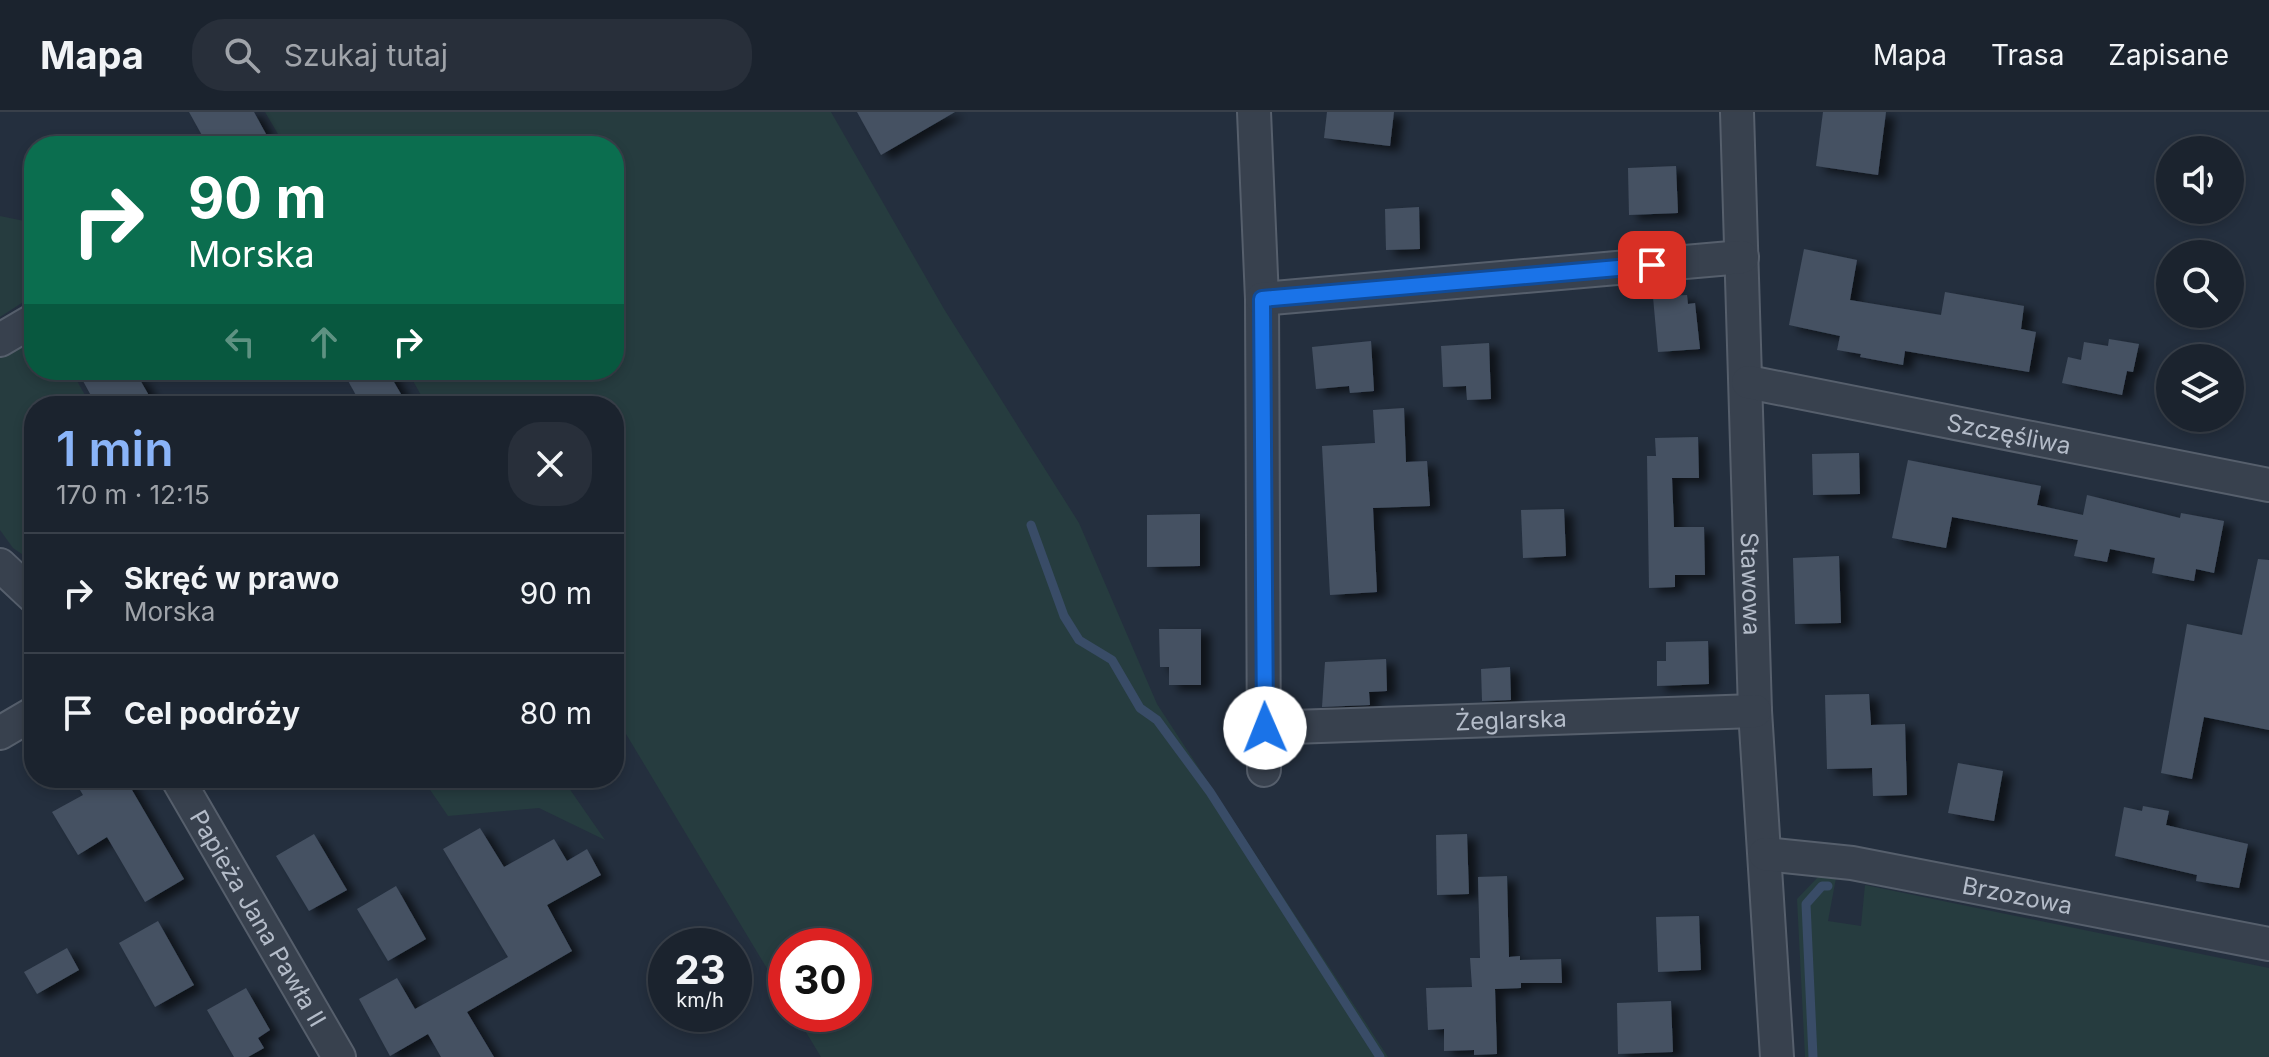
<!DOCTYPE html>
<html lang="pl">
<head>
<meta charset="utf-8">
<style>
  body { margin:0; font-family:Inter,sans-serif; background:#282f3a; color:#f1f3f6; height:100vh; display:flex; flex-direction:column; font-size:30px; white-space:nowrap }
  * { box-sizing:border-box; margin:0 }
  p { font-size:26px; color:#a0a4aa }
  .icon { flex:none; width:44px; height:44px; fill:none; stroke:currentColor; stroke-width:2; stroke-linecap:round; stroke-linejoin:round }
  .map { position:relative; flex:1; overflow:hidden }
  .panel { position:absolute; left:24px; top:284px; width:600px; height:392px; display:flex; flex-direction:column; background:#1b232e; border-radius:32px; box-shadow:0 4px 12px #0003,0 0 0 2px #39404a }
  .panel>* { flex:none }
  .banner { position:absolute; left:24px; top:24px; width:600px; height:244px; border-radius:32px; box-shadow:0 4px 12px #0003,0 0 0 2px #39404a; background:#0b6e4f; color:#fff; overflow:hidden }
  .fabs { position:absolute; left:2156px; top:24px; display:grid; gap:16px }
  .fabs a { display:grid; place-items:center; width:88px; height:88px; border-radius:50%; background:#1b232e; box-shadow:0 4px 12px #0003,0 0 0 2px #39404a; font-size:40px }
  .speed { position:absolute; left:648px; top:816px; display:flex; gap:16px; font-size:40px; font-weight:700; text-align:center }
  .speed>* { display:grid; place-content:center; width:104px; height:104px; border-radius:50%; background:#1b232e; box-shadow:0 4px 12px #0003,0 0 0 2px #39404a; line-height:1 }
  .speed small { font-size:20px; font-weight:400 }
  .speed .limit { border:12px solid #d22; background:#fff; color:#111 }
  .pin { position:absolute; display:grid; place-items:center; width:68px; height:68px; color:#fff; margin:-34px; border-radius:16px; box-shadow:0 4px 12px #0006 }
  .me { position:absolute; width:88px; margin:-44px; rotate:359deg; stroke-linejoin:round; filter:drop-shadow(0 0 6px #0008) }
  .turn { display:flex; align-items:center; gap:28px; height:168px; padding:0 32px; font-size:36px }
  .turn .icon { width:104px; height:104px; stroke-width:2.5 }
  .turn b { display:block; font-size:56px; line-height:68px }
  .lanes { display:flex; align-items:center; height:76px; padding:0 32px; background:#0003; justify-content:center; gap:40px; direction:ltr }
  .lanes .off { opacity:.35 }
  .round { display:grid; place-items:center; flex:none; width:84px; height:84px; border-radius:32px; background:#282f3a }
  .head { display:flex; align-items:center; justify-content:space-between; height:136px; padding:0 32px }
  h1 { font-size:48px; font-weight:600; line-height:60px; color:#8ab4f8 }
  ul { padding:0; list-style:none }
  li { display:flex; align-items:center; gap:24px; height:120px; padding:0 32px; border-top:2px solid #39404a }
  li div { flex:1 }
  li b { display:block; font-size:30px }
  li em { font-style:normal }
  header { display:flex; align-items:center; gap:48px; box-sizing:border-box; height:112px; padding:0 40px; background:#1b232e; border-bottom:2px solid #39404a }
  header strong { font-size:38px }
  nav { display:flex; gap:44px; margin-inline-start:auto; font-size:28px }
  .search { width:560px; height:72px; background:#282f3a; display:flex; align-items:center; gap:20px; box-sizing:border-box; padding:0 28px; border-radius:32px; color:#a0a4aa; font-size:30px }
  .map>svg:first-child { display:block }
</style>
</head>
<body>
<header>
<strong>Mapa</strong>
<div class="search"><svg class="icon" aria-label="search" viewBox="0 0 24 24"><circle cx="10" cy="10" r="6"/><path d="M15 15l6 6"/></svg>Szukaj tutaj</div>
<nav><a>Mapa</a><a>Trasa</a><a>Zapisane</a></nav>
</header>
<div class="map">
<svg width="2269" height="945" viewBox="0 0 2269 945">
  <defs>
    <filter id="shadow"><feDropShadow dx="9" dy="5" stdDeviation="4" flood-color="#0009"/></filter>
  </defs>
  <rect width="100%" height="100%" fill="#242f3e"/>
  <g fill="#263c3f">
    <polygon points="265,0 831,0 944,197 1079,411 1157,592 1388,945 821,945 795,902 854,902 854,834 786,834 786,888 614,602 614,294 427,294 407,258 614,258 614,34 285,34"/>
    <polygon points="0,104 34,111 34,183 0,205"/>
    <polygon points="34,222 34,258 71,258 91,294 34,294 34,450 13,436 0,418 0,241"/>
    <polygon points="422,666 562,666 605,728 539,696 448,704"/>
    <polygon points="1818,765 1836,766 1828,809 1861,814 1865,773 2269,856 2269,945 1805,945 1797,787"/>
  </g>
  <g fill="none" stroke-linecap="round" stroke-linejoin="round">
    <g stroke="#394c67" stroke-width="9">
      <polyline points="1031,413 1064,504 1079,528 1112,548 1140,596 1157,608 1210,680 1380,945"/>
      <polyline points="1813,945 1806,792 1822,774 1828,774"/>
    </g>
  </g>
  <g fill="#455162" filter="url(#shadow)">
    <polygon points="189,0 254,0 266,22 244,34 208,34"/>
    <polygon points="857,0 955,0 881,43"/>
    <polygon points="1327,0 1394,0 1390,34 1324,26"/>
    <polygon points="1823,0 1886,0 1878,63 1816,54"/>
    <polygon points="1676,54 1678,101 1629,103 1628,56"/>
    <polygon points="1419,95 1420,137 1386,138 1385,97"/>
    <polygon points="1804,137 1857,148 1850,188 1941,203 1945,180 2024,194 2021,217 2036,220 2029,260 1905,239 1903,253 1860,245 1861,242 1837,238 1840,224 1789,213"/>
    <polygon points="1687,183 1688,192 1695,191 1700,237 1658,240 1653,185"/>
    <polygon points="2109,227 2139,232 2133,260 2127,259 2122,283 2062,271 2068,245 2081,248 2084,230 2108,234"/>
    <polygon points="1371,229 1374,279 1350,281 1349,274 1316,277 1312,235"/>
    <polygon points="1489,231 1491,287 1467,288 1466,274 1443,275 1441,234"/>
    <polygon points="77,258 130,258 135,268 139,266 155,294 85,294 94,289"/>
    <polygon points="361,258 387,258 408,294 362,294 347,267"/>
    <polygon points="1404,296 1406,350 1427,349 1430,394 1373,396 1377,480 1330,483 1322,334 1375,331 1373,298"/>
    <polygon points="1698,325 1699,366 1672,366 1674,415 1704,415 1705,463 1675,463 1675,475 1649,476 1647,344 1656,344 1655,326"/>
    <polygon points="1859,341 1860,382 1813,383 1812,342"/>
    <polygon points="1908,348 2041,374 2037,393 2083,403 2087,383 2180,406 2181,401 2224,409 2214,461 2196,457 2194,469 2152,461 2155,446 2110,437 2107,450 2074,444 2078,428 1952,405 1946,436 1892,426"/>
    <polygon points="1564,397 1566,444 1523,446 1521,398"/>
    <polygon points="1200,402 1200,454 1147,455 1147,403"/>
    <polygon points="1839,444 1841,511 1795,512 1793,446"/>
    <polygon points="2258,447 2269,448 2269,618 2204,605 2192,667 2161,661 2187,512 2242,523"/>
    <polygon points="1159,517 1201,517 1201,573 1169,573 1169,555 1160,555"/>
    <polygon points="1708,529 1709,572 1657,574 1657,549 1666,549 1666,530"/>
    <polygon points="1386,547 1387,579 1369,580 1370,593 1322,595 1325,550"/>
    <polygon points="1510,555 1511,588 1482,589 1481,557"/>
    <polygon points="1869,582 1871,613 1905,612 1907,683 1873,684 1872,656 1827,657 1825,583"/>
    <polygon points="1958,651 2003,659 1994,709 1948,701"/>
    <polygon points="73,666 125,666 184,767 145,790 107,725 78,743 52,700 83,683"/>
    <polygon points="2143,694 2169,699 2166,713 2248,732 2239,776 2196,769 2197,763 2115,744 2124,695 2142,699"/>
    <polygon points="480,716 504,755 554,727 567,749 587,737 601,763 547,793 572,839 467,900 494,945 441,945 428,922 390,944 359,887 397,866 415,897 508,845 443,737"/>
    <polygon points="314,722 347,778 309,799 276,744"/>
    <polygon points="1467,722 1469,782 1437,783 1436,723"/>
    <polygon points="1507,764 1509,845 1520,844 1520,848 1561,847 1562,871 1521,871 1521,876 1495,877 1497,942 1474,943 1474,938 1444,939 1444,917 1428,918 1426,876 1472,875 1470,846 1480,846 1478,765"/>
    <polygon points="396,774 426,827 388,849 357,797"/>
    <polygon points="1699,804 1701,858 1658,860 1656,805"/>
    <polygon points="158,809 194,873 155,895 119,831"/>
    <polygon points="67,836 79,858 37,882 24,860"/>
    <polygon points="246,876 270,918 258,926 264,936 248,945 234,945 207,898"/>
    <polygon points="1671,889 1673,940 1618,942 1617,891"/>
  </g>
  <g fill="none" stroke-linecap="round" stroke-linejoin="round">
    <defs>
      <g id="minor">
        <polyline points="1254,0 1262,187 1264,658"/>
        <path id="s1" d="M1737 0 1755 599 1777 945"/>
        <polyline points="1262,187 1742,145"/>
        <polyline points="0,228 34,208"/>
        <path id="s2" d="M1748 270 2269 373"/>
        <polyline points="0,453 34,485"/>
        <path id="s3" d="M1265 616 1755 599"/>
        <polyline points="0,621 34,601"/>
        <path id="s4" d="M177 666 339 945"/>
        <path id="s5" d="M1765 742 1852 751 2269 832"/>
      </g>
    </defs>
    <use href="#minor" stroke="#565f6c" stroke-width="36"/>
    <use href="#minor" stroke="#38414e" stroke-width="32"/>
  </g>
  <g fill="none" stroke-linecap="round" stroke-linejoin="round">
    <defs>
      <polyline id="route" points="1265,616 1262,187 1652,153"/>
    </defs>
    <use href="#route" stroke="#114b97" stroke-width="20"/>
    <use href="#route" stroke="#1a73e8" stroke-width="14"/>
  </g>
  <g text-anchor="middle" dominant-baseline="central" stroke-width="8" stroke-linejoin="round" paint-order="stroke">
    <g font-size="24" fill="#b4bcc9" stroke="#1d2633">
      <text stroke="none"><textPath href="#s2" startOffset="266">Szczęśliwa</textPath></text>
      <text stroke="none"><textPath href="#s1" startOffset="472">Stawowa</textPath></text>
      <text stroke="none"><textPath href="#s3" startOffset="246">Żeglarska</textPath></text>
      <text stroke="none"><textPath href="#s5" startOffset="256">Brzozowa</textPath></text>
      <text stroke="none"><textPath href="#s4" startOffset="162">Papieża Jana Pawła II</textPath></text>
    </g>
  </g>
</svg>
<div class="fabs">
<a><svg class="icon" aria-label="sound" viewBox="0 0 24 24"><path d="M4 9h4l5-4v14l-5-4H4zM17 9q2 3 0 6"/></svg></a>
<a><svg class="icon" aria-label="search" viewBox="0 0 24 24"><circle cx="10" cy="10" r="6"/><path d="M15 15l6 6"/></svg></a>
<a><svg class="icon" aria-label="layers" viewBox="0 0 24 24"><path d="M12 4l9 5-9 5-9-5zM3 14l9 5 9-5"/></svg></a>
</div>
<div class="speed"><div>23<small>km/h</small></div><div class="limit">30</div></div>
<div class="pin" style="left:1652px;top:153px;background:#d93025"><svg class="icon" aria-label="arrive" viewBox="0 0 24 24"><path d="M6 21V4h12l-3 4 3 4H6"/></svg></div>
<svg class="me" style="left:1265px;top:616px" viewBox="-20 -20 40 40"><circle r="19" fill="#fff"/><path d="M0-13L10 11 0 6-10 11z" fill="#1a73e8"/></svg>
<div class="banner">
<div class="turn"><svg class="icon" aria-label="right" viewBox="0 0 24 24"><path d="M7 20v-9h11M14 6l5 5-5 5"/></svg><div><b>90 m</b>Morska</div></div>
<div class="lanes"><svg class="icon off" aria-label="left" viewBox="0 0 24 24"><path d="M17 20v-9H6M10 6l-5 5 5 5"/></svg><svg class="icon off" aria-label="ahead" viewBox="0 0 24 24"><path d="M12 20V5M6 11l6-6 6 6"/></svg><svg class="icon" aria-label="right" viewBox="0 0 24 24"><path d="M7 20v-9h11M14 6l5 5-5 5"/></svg></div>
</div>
<section class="panel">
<div class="head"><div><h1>1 min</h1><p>170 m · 12:15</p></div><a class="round"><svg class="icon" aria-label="close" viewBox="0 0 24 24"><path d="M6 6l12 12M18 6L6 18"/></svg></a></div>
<ul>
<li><svg class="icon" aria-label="right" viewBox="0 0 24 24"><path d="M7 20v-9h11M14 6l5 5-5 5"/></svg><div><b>Skręć w prawo</b><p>Morska</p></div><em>90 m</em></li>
<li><svg class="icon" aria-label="arrive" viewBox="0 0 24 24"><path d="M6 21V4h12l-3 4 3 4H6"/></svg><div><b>Cel podróży</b></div><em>80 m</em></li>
</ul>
</section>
</div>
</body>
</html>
